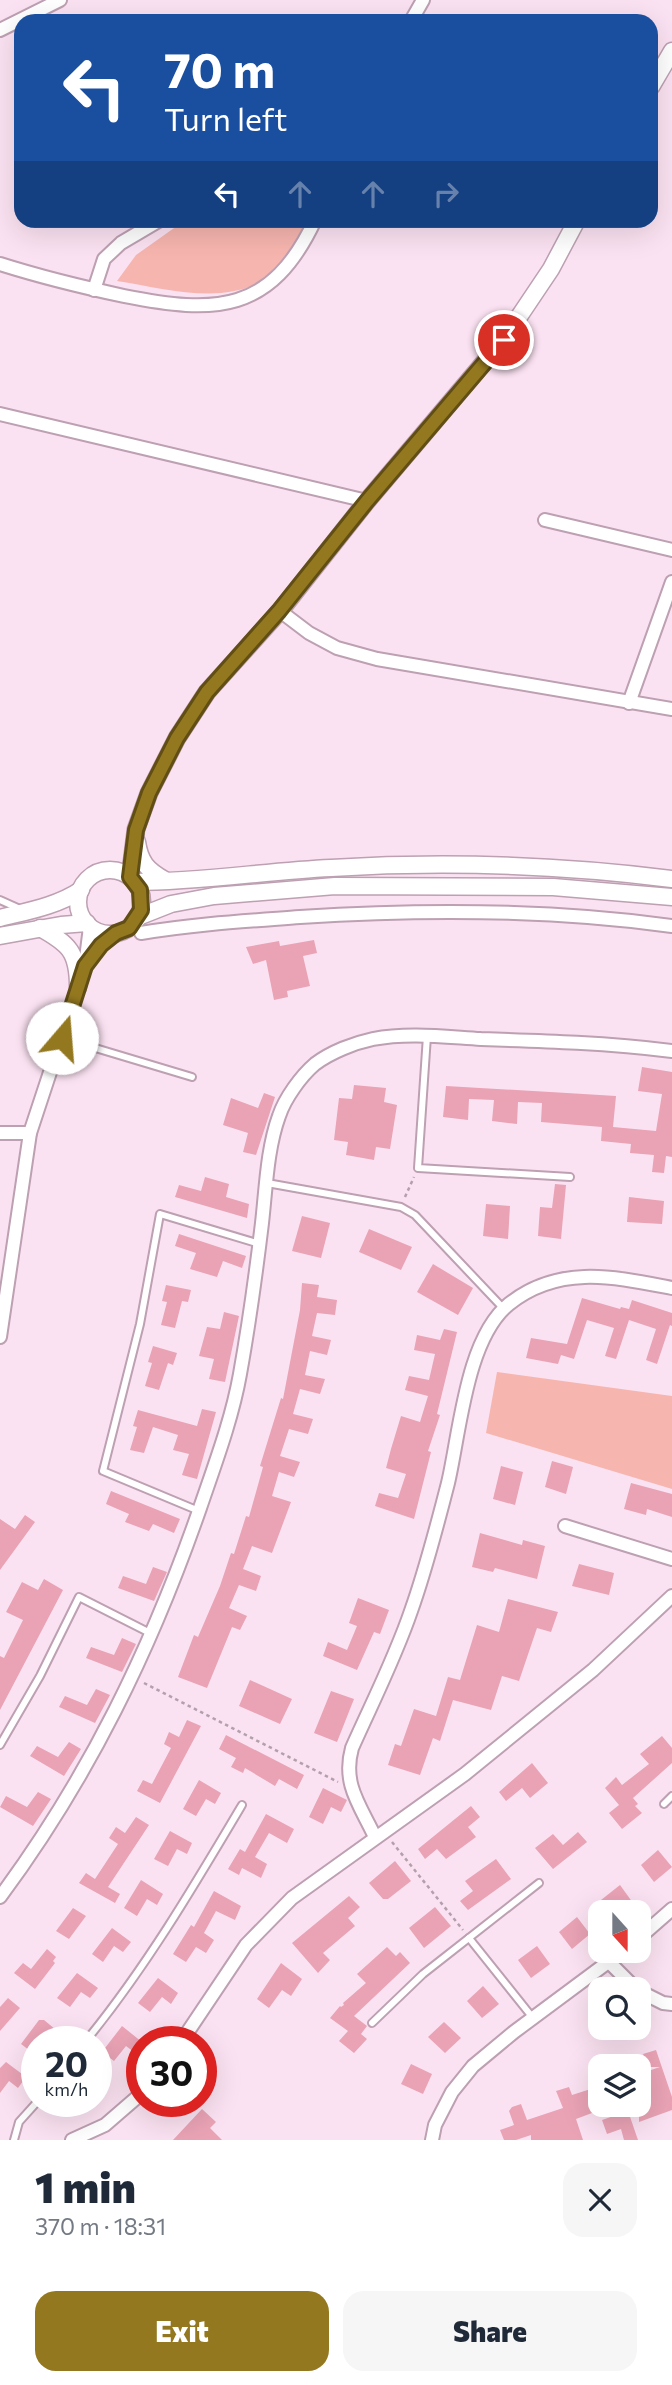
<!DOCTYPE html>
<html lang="en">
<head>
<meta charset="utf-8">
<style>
  body { margin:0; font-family:Commissioner,sans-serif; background:#f6f6f7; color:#1f2937; height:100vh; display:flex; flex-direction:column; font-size:26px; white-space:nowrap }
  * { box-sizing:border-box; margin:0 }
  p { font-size:23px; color:#747a83 }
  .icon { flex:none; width:38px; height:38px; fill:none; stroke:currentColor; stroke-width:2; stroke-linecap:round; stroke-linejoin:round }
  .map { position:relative; height:2140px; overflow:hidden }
  .side { display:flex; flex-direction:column; background:#fff; flex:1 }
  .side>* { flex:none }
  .guide { position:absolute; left:14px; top:14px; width:644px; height:214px; border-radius:21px; box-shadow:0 7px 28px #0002; background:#1a4fa0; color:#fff; overflow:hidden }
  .needle { width:46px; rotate:159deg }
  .buttons { position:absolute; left:588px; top:1900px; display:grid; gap:14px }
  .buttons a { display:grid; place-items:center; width:63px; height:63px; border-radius:14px; background:#fff; box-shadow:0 7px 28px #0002; font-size:35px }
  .speed { position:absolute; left:21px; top:2026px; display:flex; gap:14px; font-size:35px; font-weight:700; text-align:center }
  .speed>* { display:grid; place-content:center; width:91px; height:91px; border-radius:50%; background:#fff; box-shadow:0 7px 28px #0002; line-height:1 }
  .speed small { font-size:18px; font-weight:400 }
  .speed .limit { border:10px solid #d22; background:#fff; color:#111 }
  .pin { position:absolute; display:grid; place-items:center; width:60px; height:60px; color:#fff; margin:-30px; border:4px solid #fff; border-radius:50%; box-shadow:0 2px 7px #0007 }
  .me { position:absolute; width:77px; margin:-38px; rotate:18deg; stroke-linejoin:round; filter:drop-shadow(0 0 5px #0008) }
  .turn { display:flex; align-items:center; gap:24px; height:147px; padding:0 35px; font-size:32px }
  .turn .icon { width:91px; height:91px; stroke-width:2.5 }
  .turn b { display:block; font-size:49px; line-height:60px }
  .lanes { display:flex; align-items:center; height:66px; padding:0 35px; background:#0003; justify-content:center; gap:35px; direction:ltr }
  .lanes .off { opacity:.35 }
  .round { display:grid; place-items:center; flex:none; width:74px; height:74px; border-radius:21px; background:#f6f6f7 }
  .overview { display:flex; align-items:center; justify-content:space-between; height:119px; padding:0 35px }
  h1 { font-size:42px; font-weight:800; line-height:52px }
  .primary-button { display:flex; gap:14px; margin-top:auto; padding:14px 35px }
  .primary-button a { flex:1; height:80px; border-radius:21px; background:#94781f; color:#fff; font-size:28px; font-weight:800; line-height:80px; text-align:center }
  .primary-button a+a { background:#f6f6f7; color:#1f2937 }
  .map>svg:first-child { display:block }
</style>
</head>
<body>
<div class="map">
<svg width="672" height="2140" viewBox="0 0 672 2140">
  <rect width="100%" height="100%" fill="#fbe2f2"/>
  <g fill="#f7b5af">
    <path d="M184 221H306C300 231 296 245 289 255 249 314 175 290 117 281L136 255Z"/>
    <polygon points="497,1372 672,1396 672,1489 486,1433"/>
  </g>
  <g fill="#e9a3b5">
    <polygon points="314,940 317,953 303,956 310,986 287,991 288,997 274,1000 266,960 253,964 246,947 279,941 280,946"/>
    <polygon points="642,1067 672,1072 672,1157 666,1156 664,1173 652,1172 654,1155 630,1153 631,1144 601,1141 602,1127 541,1122 542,1103 518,1102 517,1124 492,1121 494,1100 469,1099 468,1120 443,1117 446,1086 567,1093 616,1096 613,1127 656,1131 662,1094 638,1091"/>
    <polygon points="354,1085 386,1088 384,1102 397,1105 390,1149 376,1147 374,1160 346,1155 348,1142 334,1140 339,1098 352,1099"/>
    <polygon points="264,1093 275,1097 256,1155 243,1152 248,1133 223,1125 231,1098 258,1108"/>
    <polygon points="205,1177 229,1184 226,1197 249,1204 247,1218 175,1197 179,1185 201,1191"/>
    <polygon points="555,1184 566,1185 561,1239 538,1236 540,1207 552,1208"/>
    <polygon points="629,1197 664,1201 662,1224 627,1222"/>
    <polygon points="486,1204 510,1206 508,1239 483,1236"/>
    <polygon points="302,1216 330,1223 321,1258 292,1251"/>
    <polygon points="369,1229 412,1247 401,1270 359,1252"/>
    <polygon points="179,1234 246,1256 242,1268 223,1261 217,1277 190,1269 196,1253 175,1246"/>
    <polygon points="433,1264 473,1288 458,1315 417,1292"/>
    <polygon points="302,1283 319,1285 317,1297 337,1300 335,1315 317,1313 312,1336 331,1340 327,1355 310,1351 305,1375 325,1379 320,1394 300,1389 293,1414 313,1419 308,1434 289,1429 280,1456 300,1462 294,1477 279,1472 272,1496 291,1502 272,1553 252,1546 243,1569 261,1576 256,1591 239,1585 229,1608 247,1616 240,1630 232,1627 207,1688 178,1677 194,1635 198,1637 220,1586 231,1553 234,1554 246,1516 249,1517 263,1467 260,1466 281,1398 283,1399 300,1310"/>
    <polygon points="166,1285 191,1290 188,1302 182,1301 175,1328 161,1325 167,1302 162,1301"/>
    <polygon points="582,1298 620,1309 621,1307 629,1309 632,1300 672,1313 672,1326 670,1325 657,1364 646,1360 656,1329 629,1320 616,1359 605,1356 614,1328 587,1320 574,1359 561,1355 558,1364 526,1358 531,1338 567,1344"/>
    <polygon points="224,1312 239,1316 225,1382 209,1379 214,1359 199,1356 207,1327 220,1329"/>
    <polygon points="444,1329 457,1332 437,1414 440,1415 428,1451 431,1452 414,1519 375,1506 379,1493 398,1498 406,1474 386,1468 391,1449 401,1416 420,1422 428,1396 405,1390 409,1376 429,1380 435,1354 414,1350 417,1335 440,1340"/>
    <polygon points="153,1346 177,1353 173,1365 168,1363 159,1390 145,1386 152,1363 148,1362"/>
    <polygon points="202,1409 216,1412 197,1479 182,1475 189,1454 173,1450 178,1435 153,1427 144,1453 130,1450 137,1427 133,1426 138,1410 197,1426"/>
    <polygon points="552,1461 573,1467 566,1494 545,1487"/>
    <polygon points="501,1466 523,1472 515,1505 493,1499"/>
    <polygon points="631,1483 672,1494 672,1517 647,1509 646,1515 624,1509"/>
    <polygon points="111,1491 180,1519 174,1533 153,1524 149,1531 125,1522 129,1514 106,1504"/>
    <polygon points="25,1515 35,1522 0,1570 0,1519 15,1529"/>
    <polygon points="480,1533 522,1545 523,1540 545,1546 537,1579 495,1568 493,1572 472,1567"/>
    <polygon points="579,1564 614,1573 609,1595 572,1586"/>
    <polygon points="153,1567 167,1572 154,1601 118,1588 123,1576 146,1584"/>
    <polygon points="44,1579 63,1590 0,1710 0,1656 4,1658 23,1620 6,1612 22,1582 38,1590"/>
    <polygon points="358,1598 389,1610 380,1634 374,1632 357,1670 323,1656 328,1642 347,1650 357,1626 349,1623"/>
    <polygon points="508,1599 558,1612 551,1632 537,1628 519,1681 502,1676 491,1710 453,1700 440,1741 433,1738 420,1775 388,1765 395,1744 401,1746 414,1709 436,1716 448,1677 460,1680 477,1625 499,1632"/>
    <polygon points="122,1638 136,1644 122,1672 86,1658 91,1647 114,1655"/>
    <polygon points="250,1680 292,1699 280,1724 239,1706"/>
    <polygon points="96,1689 110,1695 95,1723 59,1707 65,1696 87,1705"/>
    <polygon points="331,1691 354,1699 337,1742 314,1733"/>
    <polygon points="187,1720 201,1726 160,1803 137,1791 143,1780 152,1784 171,1748 164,1744 169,1732 179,1737"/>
    <polygon points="226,1735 304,1775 297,1789 279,1779 275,1786 245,1768 243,1773 231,1767 236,1758 219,1749"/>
    <polygon points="662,1736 672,1748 672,1763 633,1798 638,1804 635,1806 642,1813 622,1829 609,1813 619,1805 605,1788 616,1777 622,1785 649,1764 640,1754"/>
    <polygon points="69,1742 81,1749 64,1776 30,1756 37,1746 58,1757"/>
    <polygon points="532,1763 548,1783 530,1798 522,1788 506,1801 499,1792"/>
    <polygon points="199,1780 221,1793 215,1804 206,1799 196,1816 183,1809"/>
    <polygon points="323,1788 347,1800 341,1812 331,1807 323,1824 309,1817"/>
    <polygon points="38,1792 51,1799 33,1826 0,1807 6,1796 27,1807"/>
    <polygon points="471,1806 480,1817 468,1827 476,1837 446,1859 437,1849 425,1859 418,1849"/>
    <polygon points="266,1814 294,1829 287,1843 269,1833 255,1857 267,1864 261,1878 242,1868 239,1875 228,1869 240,1849 245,1852"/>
    <polygon points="136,1817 149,1825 108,1887 120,1894 115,1903 79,1883 86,1873 95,1879 118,1844 109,1838 116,1827 125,1833"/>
    <polygon points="170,1831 192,1843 187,1854 177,1849 168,1866 154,1859"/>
    <polygon points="578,1832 587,1842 553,1869 535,1848 553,1834 563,1845"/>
    <polygon points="658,1850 672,1867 654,1882 641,1865"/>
    <polygon points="496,1859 511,1879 468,1910 460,1901 473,1891 465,1881"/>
    <polygon points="395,1861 411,1881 388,1899 383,1899 369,1883"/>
    <polygon points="141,1880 163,1894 157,1905 147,1899 137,1916 124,1908"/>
    <polygon points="620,1885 633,1903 620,1913 611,1913 601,1900"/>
    <polygon points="214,1891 241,1906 235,1920 216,1911 204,1933 214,1940 206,1953 196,1947 186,1962 173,1954 191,1925 194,1927"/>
    <polygon points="349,1896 360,1907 348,1918 355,1926 323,1953 330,1960 318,1973 292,1943"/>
    <polygon points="435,1907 451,1926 424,1948 409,1928"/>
    <polygon points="73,1908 86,1916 69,1939 56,1931"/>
    <polygon points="577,1917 590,1934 572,1949 559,1932"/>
    <polygon points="112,1928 131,1942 123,1952 114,1946 103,1962 92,1954"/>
    <polygon points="537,1946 550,1964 531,1978 518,1960"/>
    <polygon points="387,1947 396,1956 400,1952 410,1963 354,2016 367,2026 361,2034 367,2039 354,2053 339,2041 348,2031 330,2018 340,2006 341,2007 344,2005 343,2003 366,1983 357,1974"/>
    <polygon points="47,1949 56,1957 53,1961 55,1963 35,1989 14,1973 23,1963 31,1969"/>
    <polygon points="281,1963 302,1979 291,1996 282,1990 269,2008 257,1999"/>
    <polygon points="77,1973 98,1988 90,1998 81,1992 70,2007 57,1998"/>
    <polygon points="158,1978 178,1993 171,2004 162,1997 150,2012 138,2003"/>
    <polygon points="483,1986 499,2004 482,2018 467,2001"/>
    <polygon points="8,1998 20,2008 0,2031 0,2007"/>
    <polygon points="39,2020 44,2020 61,2034 54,2042 45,2038 41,2042 37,2042 37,2048 33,2053 21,2044"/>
    <polygon points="444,2022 461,2038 445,2053 428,2037"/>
    <polygon points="122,2026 142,2042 134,2052 126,2046 114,2061 102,2052"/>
    <polygon points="656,2050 672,2097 672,2110 639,2122 639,2107 645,2104 639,2085 639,2074 660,2067 648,2067 643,2054"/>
    <polygon points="6,2062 26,2077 18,2088 9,2081 0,2093 0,2068"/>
    <polygon points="411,2064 432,2074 423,2094 401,2084"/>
    <polygon points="600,2086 600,2110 576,2119 583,2140 531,2140 531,2135 516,2140 504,2140 500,2130 514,2125 509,2111 512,2107 521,2104 527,2120 563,2108 556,2091 569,2087 572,2095"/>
    <polygon points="202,2109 216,2122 210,2128 222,2140 173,2140"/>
    <polygon points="628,2111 638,2140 624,2140 621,2129 607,2134 602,2120"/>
  </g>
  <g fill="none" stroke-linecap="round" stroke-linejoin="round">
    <defs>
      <g id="service">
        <polyline points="0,900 20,909"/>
        <polyline points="427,1036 418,1168 570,1177"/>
        <polyline points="62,1038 192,1077"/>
        <polyline points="267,1183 401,1207 415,1215 503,1308"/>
        <polyline points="199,1511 103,1471 140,1324 160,1214 260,1244"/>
        <polyline points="0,1745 40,1676 79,1597 152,1634"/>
        <polyline points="664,1804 672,1796"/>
        <polyline points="469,1938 533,2018"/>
        <polyline points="372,2023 423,1974 539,1883"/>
        <path d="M85 2042C145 1969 194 1886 242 1805"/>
        <polyline points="14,2140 19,2122 37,2102"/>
      </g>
      <g id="minor">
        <polyline points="411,21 423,0"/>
        <polyline points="0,30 60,0"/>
        <path d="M0 264C41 277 82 287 124 296 215 314 271 314 315 220"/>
        <polyline points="94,290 104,259 121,243 160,220"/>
        <polyline points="0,414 367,501"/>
        <polyline points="545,520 672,550"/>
        <polyline points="280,611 309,633 337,648 377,659 672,709"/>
        <polyline points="629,703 672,582"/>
        <path d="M141 933C194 924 247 921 300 917 424 909 549 909 672 926"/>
        <polyline points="87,963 101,945 115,933"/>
        <polyline points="0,1133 30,1133"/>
        <polyline points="0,1337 30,1133 85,966 90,927"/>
        <polyline points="565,1526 672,1559"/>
        <path d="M375 1837C360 1805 342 1784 352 1748 372 1703 395 1658 411 1611 426 1569 437 1526 448 1483 460 1432 466 1339 509 1304 559 1264 615 1277 672 1288"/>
        <path d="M0 1897C89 1777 151 1649 200 1508 215 1464 232 1419 240 1374 249 1324 256 1273 262 1223 266 1188 267 1149 279 1116 285 1098 301 1076 315 1064 331 1052 354 1043 373 1039 408 1032 446 1037 481 1039 545 1041 609 1043 672 1051"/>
        <polyline points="639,1938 672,1909"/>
        <polyline points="609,1962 637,1990"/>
        <polyline points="639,1991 663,2003 672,2004"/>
        <polyline points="181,2042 246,1945 292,1898 465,1774 593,1670 672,1596"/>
        <polyline points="72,2140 105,2125 142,2093"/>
        <polyline points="432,2140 435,2125 452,2092 473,2066 514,2032 623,1951"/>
      </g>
      <g id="tertiary">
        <polyline points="651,87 672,51"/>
        <path d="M137 842C140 862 147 870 165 880"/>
        <circle cx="110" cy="902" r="32"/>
        <polyline points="130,877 136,829 149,793 177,738 207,692 280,611 367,501 504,339 551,269 577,220"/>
        <path d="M135 882C201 882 266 871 331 868 444 861 560 865 672 879"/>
        <polyline points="138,917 171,904 214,896 335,886 553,887 672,897"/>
        <path d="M0 918C28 911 57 906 81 890"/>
        <path d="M40 928C69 944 78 952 78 987"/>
        <polyline points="0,936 61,925 87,923"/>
      </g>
    </defs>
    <use href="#service" stroke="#bda0b2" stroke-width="10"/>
    <use href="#minor" stroke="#bda0b2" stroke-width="16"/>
    <use href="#tertiary" stroke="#bda0b2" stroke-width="19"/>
    <g stroke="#b4a0ad" stroke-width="2.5" stroke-dasharray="3.5 3.5" stroke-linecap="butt">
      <polyline points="405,1197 414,1177"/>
      <polyline points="144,1683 338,1782"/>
      <polyline points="392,1842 463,1930"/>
    </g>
    <use href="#service" stroke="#fff" stroke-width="6"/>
    <use href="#minor" stroke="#fff" stroke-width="12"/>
    <use href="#tertiary" stroke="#fff" stroke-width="16"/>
  </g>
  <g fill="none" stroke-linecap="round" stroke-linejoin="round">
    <defs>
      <polyline id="route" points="62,1038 85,966 101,945 116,933 129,928 141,910 140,890 130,877 136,830 149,793 177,738 207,692 279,611 367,501 504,340"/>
    </defs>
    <use href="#route" stroke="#604e14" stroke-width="18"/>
    <use href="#route" stroke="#94781f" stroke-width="12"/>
  </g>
</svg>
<div class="buttons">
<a><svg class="needle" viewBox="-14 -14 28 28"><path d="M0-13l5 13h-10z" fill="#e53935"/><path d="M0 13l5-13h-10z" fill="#747a83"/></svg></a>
<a><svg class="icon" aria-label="search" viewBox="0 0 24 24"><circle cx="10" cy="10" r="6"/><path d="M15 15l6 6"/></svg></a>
<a><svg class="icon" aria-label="layers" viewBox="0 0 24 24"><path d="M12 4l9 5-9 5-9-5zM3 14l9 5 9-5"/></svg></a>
</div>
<div class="speed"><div>20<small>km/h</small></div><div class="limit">30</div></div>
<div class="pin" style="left:504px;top:340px;background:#d93025"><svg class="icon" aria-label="arrive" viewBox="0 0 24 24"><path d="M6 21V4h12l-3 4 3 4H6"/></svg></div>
<svg class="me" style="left:62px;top:1038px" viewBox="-20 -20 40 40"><circle r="19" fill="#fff"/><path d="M0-13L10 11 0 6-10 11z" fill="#94781f"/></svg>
<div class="guide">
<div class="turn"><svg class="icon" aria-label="left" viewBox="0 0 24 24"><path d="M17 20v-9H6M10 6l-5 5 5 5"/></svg><div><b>70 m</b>Turn left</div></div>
<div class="lanes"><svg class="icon" aria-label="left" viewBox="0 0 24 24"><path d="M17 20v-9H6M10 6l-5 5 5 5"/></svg><svg class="icon off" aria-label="ahead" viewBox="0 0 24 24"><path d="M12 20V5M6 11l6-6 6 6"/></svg><svg class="icon off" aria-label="ahead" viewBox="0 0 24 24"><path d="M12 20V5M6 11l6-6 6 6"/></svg><svg class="icon off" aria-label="right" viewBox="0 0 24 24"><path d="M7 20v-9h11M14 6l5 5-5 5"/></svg></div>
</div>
</div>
<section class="side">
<div class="overview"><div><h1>1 min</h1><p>370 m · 18:31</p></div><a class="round"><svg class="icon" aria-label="close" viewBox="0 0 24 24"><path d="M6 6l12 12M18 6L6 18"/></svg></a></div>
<div class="primary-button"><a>Exit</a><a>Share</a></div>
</section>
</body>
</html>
